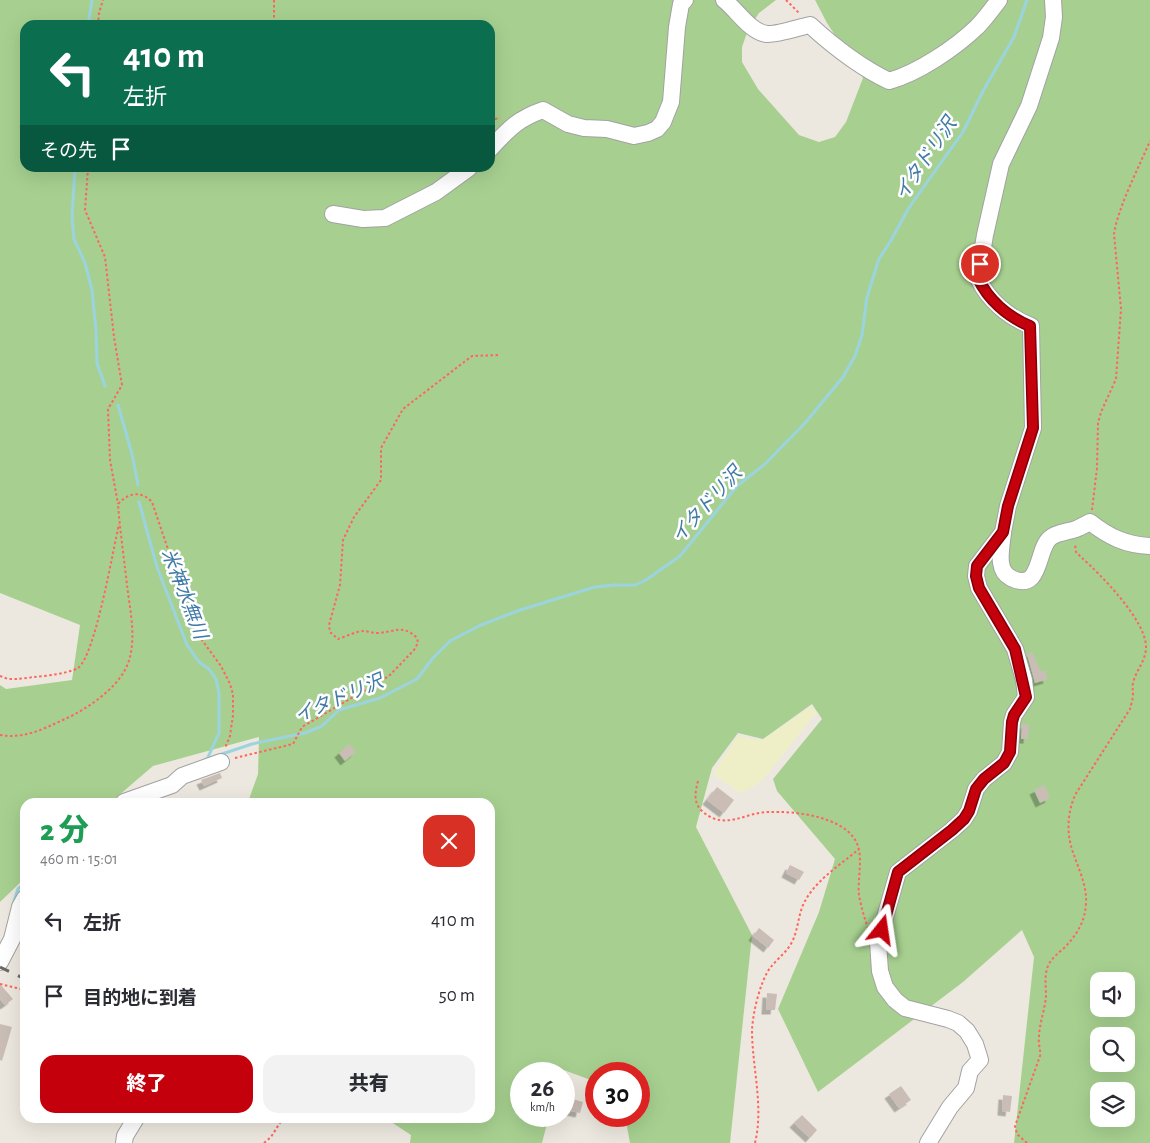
<!DOCTYPE html>
<html lang="ja">
<head>
<meta charset="utf-8">
<style>
  body { margin:0; font-family:"Alegreya Sans","Noto Sans JP",sans-serif; background:#f2f2f3; color:#2b2b33; height:100vh; display:flex; flex-direction:column; font-size:19px; white-space:nowrap }
  * { box-sizing:border-box; margin:0 }
  p { font-size:16px; color:#7c7c81 }
  .icon { flex:none; width:28px; height:28px; fill:none; stroke:currentColor; stroke-width:2; stroke-linecap:round; stroke-linejoin:round }
  .map { position:relative; flex:1; overflow:hidden }
  .side { position:absolute; left:20px; top:798px; width:475px; height:325px; display:flex; flex-direction:column; background:#fff; border-radius:15px; box-shadow:0 5px 20px #0002 }
  .side>* { flex:none }
  .guide { position:absolute; left:20px; top:20px; width:475px; height:152px; border-radius:15px; box-shadow:0 5px 20px #0002; background:#0b6e4f; color:#fff; overflow:hidden }
  .tools { position:absolute; left:1090px; top:972px; display:grid; gap:10px }
  .tools a { display:grid; place-items:center; width:45px; height:45px; border-radius:10px; background:#fff; box-shadow:0 5px 20px #0002; font-size:25px }
  .speed { position:absolute; left:510px; top:1062px; display:flex; gap:10px; font-size:25px; font-weight:700; text-align:center }
  .speed>* { display:grid; place-content:center; width:65px; height:65px; border-radius:50%; background:#fff; box-shadow:0 5px 20px #0002; line-height:1 }
  .speed small { font-size:12px; font-weight:400 }
  .speed .limit { border:8px solid #d22; background:#fff; color:#111 }
  .pin { position:absolute; display:grid; place-items:center; width:42px; height:42px; color:#fff; margin:-21px; border:2px solid #fff; border-radius:50%; box-shadow:0 1px 5px #0007 }
  .me { position:absolute; width:55px; margin:-28px; rotate:15deg; stroke-linejoin:round; filter:drop-shadow(0 0 4px #0008) }
  .turn { display:flex; align-items:center; gap:18px; height:105px; padding:0 20px; font-size:22px }
  .turn .icon { width:65px; height:65px; stroke-width:2.5 }
  .turn b { display:block; font-size:35px; line-height:42px }
  .then { display:flex; align-items:center; height:48px; padding:0 20px; background:#0003; gap:10px; font-size:19px }
  .round { display:grid; place-items:center; flex:none; width:52px; height:52px; border-radius:15px; background:#f2f2f3 }
  .headline { display:flex; align-items:center; justify-content:space-between; height:85px; padding:0 20px }
  h1 { font-size:30px; font-weight:800; line-height:38px; color:#1e9e55 }
  .primary-button { display:flex; gap:10px; margin-top:auto; padding:10px 20px }
  .primary-button a { flex:1; height:58px; border-radius:15px; background:#c5000d; color:#fff; font-size:20px; font-weight:800; line-height:58px; text-align:center }
  .primary-button a+a { background:#f2f2f3; color:#2b2b33 }
  ul { padding:0; list-style:none }
  li { display:flex; align-items:center; gap:15px; height:75px; padding:0 20px }
  li div { flex:1 }
  li b { display:block; font-size:19px }
  li em { font-style:normal }
  .map>svg:first-child { display:block }
</style>
</head>
<body>
<div class="map">
<svg width="1150" height="1143" viewBox="0 0 1150 1143">
  <defs>
    <filter id="shadow"><feDropShadow dx="-4.5" dy="4.5" stdDeviation="0" flood-color="#0004"/></filter>
  </defs>
  <rect width="100%" height="100%" fill="#ede8df"/>
  <polygon fill="#eeefc7" points="812,706 816,713 762,781 741,793 713,774 738,736 761,741"/>
  <path fill="#a7d090" fill-rule="evenodd" d="M0 0H776L759 13 748 30 742 47V62L758 89 799 135 819 142 835 137 846 122 863 78 827 23 815 0H1150V1143H1014L1034 957 1022 930 963 982 818 1092 778 1009 819 912 835 859 777 791 773 779 822 719 812 704 763 739 738 733 712 768 696 827 752 935 730 1143H630L625 1116H639V1074H596V1082L561 1069 559 1074H521V1116H549L542 1143H410L411 1135 385 1118H490V939L495 910 490 901V802H248L258 774 259 737 153 766 111 802H25V878L0 902V685L6 689 72 680 80 625 0 593ZM25 25H490V168H25ZM1099 981H1126V1009H1099ZM1099 1036H1126V1064H1099ZM1099 1091H1126V1119H1099Z"/>
  <g fill="none" stroke-linecap="round" stroke-linejoin="round">
    <g stroke="#9bd4df" stroke-width="3">
      <polyline points="88,25 92,0"/>
      <polyline points="75,168 72,216 74,239 85,263 92,290 96,330 97,363 105,386"/>
      <polyline points="118,405 132,454 138,485"/>
      <polyline points="139,502 157,567 187,645 199,662 209,669 216,679 219,693 219,733 208,757"/>
      <polyline points="204,760 252,744 305,733 322,726 339,710 380,698 417,679 433,658 450,641 481,625 520,610 595,587 615,585 635,585 646,580 680,556 737,486 765,464 806,422 843,377 855,356 862,335 867,297 879,259 890,242 910,206 963,132 983,91 1014,37 1027,0"/>
      <polyline points="111,802 119,799"/>
      <polyline points="13,904 18,889 25,883"/>
    </g>
  </g>
  <g fill="#c9bdb5" filter="url(#shadow)">
    <polygon points="1032,652 1041,672 1045,670 1048,679 1035,683 1027,654"/>
    <polygon points="1022,724 1029,724 1028,739 1021,739"/>
    <polygon points="349,744 356,752 345,761 339,753"/>
    <polygon points="220,773 222,778 204,786 201,780"/>
    <polygon points="1044,785 1050,798 1040,803 1034,790"/>
    <polygon points="717,787 734,800 724,813 707,800"/>
    <polygon points="790,865 804,872 799,880 786,873"/>
    <polygon points="759,928 774,940 768,948 753,936"/>
    <polygon points="0,984 13,999 5,1005 0,999"/>
    <polygon points="767,993 777,994 775,1010 766,1010"/>
    <polygon points="0,1024 12,1027 2,1061 0,1060"/>
    <polygon points="901,1086 911,1100 899,1108 889,1094"/>
    <polygon points="1003,1095 1012,1096 1010,1112 1002,1111"/>
    <polygon points="569,1098 583,1102 580,1113 566,1110"/>
    <polygon points="802,1115 817,1130 810,1138 794,1123"/>
  </g>
  <g fill="none" stroke-linecap="round" stroke-linejoin="round">
    <defs>
      <g id="minor">
        <path d="M724 0C737 10 750 32 767 34 776 35 800 27 810 25 833 46 860 67 889 81 918 73 955 48 977 27 985 19 992 9 999 0"/>
        <path d="M490 149C508 130 517 119 543 110L568 124 584 128 607 129 634 136 648 133 657 129 663 122 671 102 677 27 681 4 685 0"/>
        <polyline points="333,214 363,219 385,218 436,192 469,168"/>
        <path d="M1003 532C1002 547 995 570 1011 578 1042 593 1036 550 1050 538 1057 532 1068 532 1076 529 1081 527 1086 524 1090 522 1109 537 1126 545 1150 546"/>
        <polyline points="124,802 172,785 182,776 221,762"/>
        <polyline points="0,962 12,939 20,907 25,898"/>
        <polyline points="124,1143 125,1136 136,1118"/>
        <path d="M928 1143 950 1107 966 1088 970 1071 980 1060 975 1044 967 1031 958 1023 948 1019 905 1008 895 1000 885 987 880 971 878 942 898 872 952 830 964 819 969 811 976 789 984 779 1004 763 1010 752 1012 722 1014 715 1026 697 1024 680 1015 649 979 588 976 576 977 566 1003 532 1008 506 1033 428 1031 326C1008 317 988 300 978 278L985 235 1001 164 1029 106 1051 38 1054 17 1053 0"/>
      </g>
    </defs>
    <use href="#minor" stroke="#a2a2a2" stroke-width="18"/>
    <g stroke="#ff645e" stroke-width="2" stroke-dasharray="2.5 2.5" stroke-linecap="butt">
      <polyline points="274,0 274,25"/>
      <polyline points="786,0 800,14"/>
      <polyline points="98,25 99,13 103,0"/>
      <polyline points="490,120 500,118"/>
      <polyline points="88,168 85,210 105,257 114,337 122,385 108,409 110,460 118,504"/>
      <path d="M1092 510 1097 468 1098 423 1101 412 1116 379 1121 309 1114 234C1118 207 1139 167 1150 141"/>
      <path d="M0 676 8 679H17C32 677 66 675 78 668 95 656 113 550 119 524"/>
      <path d="M0 735C25 739 43 729 65 719 87 709 115 690 126 668 138 643 130 611 127 585 124 558 120 531 118 504 128 493 141 490 152 502L196 632 221 666 230 684 233 694V715L230 736 225 748"/>
      <path d="M235 758 293 744 302 727 389 676 414 650 418 643 417 638C402 623 393 633 376 633 372 633 368 631 364 631 356 631 345 637 338 639L330 632 329 625 340 585 343 540 354 517 381 480V448L403 409 472 356 500 355"/>
      <path d="M698 781C695 793 693 803 703 812 726 831 745 812 769 812 795 811 838 816 854 838 865 854 857 877 859 895 861 906 864 917 868 928"/>
      <polyline points="0,984 25,990"/>
      <polyline points="264,1143 271,1137 283,1118"/>
      <path d="M755 1143C764 1106 752 1067 752 1030 753 1012 760 982 770 968 777 959 787 952 792 942 798 930 798 917 803 905 814 881 839 866 859 849"/>
      <path d="M1027 1143 1017 1134 1015 1126 1040 1056C1041 1050 1038 1044 1039 1038 1039 1024 1045 1010 1046 996 1046 986 1044 976 1048 966 1051 959 1057 954 1063 949 1077 935 1085 922 1086 903 1087 886 1079 870 1074 855 1066 835 1067 814 1075 795L1130 709C1131 705 1133 699 1133 694 1133 690 1132 687 1133 683 1136 670 1146 661 1146 647 1146 620 1100 574 1081 557L1076 552 1075 544"/>
    </g>
    <use href="#minor" stroke="#fff" stroke-width="16"/>
    <polyline stroke="#696969" stroke-width="3" stroke-dasharray="10 10" stroke-linecap="butt" points="0,967 25,979"/>
  </g>
  <g fill="none" stroke-linecap="round" stroke-linejoin="round">
    <defs>
      <path id="route" d="M882 930 898 872 952 830 964 819 969 811 976 789 984 779 1004 763 1010 752 1012 722 1014 715 1026 697 1015 649 979 588 976 576 977 566 1003 532 1008 506 1033 428 1030 326C1008 317 988 300 978 278L980 264"/>
    </defs>
    <use href="#route" stroke="#800008" stroke-width="12"/>
    <use href="#route" stroke="#c5000d" stroke-width="9"/>
  </g>
  <g text-anchor="middle" dominant-baseline="central" stroke-width="5" stroke-linejoin="round" paint-order="stroke">
    <g font-size="19" font-style="italic" fill="#3f7aa8" stroke="#fff">
      <text transform="translate(926 159) rotate(-56)">イタドリ沢</text>
      <text transform="translate(707 505) rotate(-48)">イタドリ沢</text>
      <text transform="translate(184 594) rotate(69)">米神水無川</text>
      <text transform="translate(339 699) rotate(-23)">イタドリ沢</text>
    </g>
  </g>
</svg>
<div class="tools">
<a><svg class="icon" aria-label="sound" viewBox="0 0 24 24"><path d="M4 9h4l5-4v14l-5-4H4zM17 9q2 3 0 6"/></svg></a>
<a><svg class="icon" aria-label="search" viewBox="0 0 24 24"><circle cx="10" cy="10" r="6"/><path d="M15 15l6 6"/></svg></a>
<a><svg class="icon" aria-label="layers" viewBox="0 0 24 24"><path d="M12 4l9 5-9 5-9-5zM3 14l9 5 9-5"/></svg></a>
</div>
<div class="speed"><div>26<small>km/h</small></div><div class="limit">30</div></div>
<div class="pin" style="left:980px;top:264px;background:#d93025"><svg class="icon" aria-label="arrive" viewBox="0 0 24 24"><path d="M6 21V4h12l-3 4 3 4H6"/></svg></div>
<svg class="me" style="left:882px;top:930px" viewBox="-20 -20 40 40"><path d="M0-17L14 15 0 8-14 15z" fill="#c5000d" stroke="#fff" stroke-width="4"/></svg>
<div class="guide">
<div class="turn"><svg class="icon" aria-label="left" viewBox="0 0 24 24"><path d="M17 20v-9H6M10 6l-5 5 5 5"/></svg><div><b>410 m</b>左折</div></div>
<div class="then">その先<svg class="icon" aria-label="arrive" viewBox="0 0 24 24"><path d="M6 21V4h12l-3 4 3 4H6"/></svg></div>
</div>
<section class="side">
<div class="headline"><div><h1>2 分</h1><p>460 m · 15:01</p></div><a class="round" style="background:#d93025;color:#fff"><svg class="icon" aria-label="close" viewBox="0 0 24 24"><path d="M6 6l12 12M18 6L6 18"/></svg></a></div>
<ul>
<li><svg class="icon" aria-label="left" viewBox="0 0 24 24"><path d="M17 20v-9H6M10 6l-5 5 5 5"/></svg><div><b>左折</b></div><em>410 m</em></li>
<li><svg class="icon" aria-label="arrive" viewBox="0 0 24 24"><path d="M6 21V4h12l-3 4 3 4H6"/></svg><div><b>目的地に到着</b></div><em>50 m</em></li>
</ul>
<div class="primary-button"><a>終了</a><a>共有</a></div>
</section>
</div>
</body>
</html>
